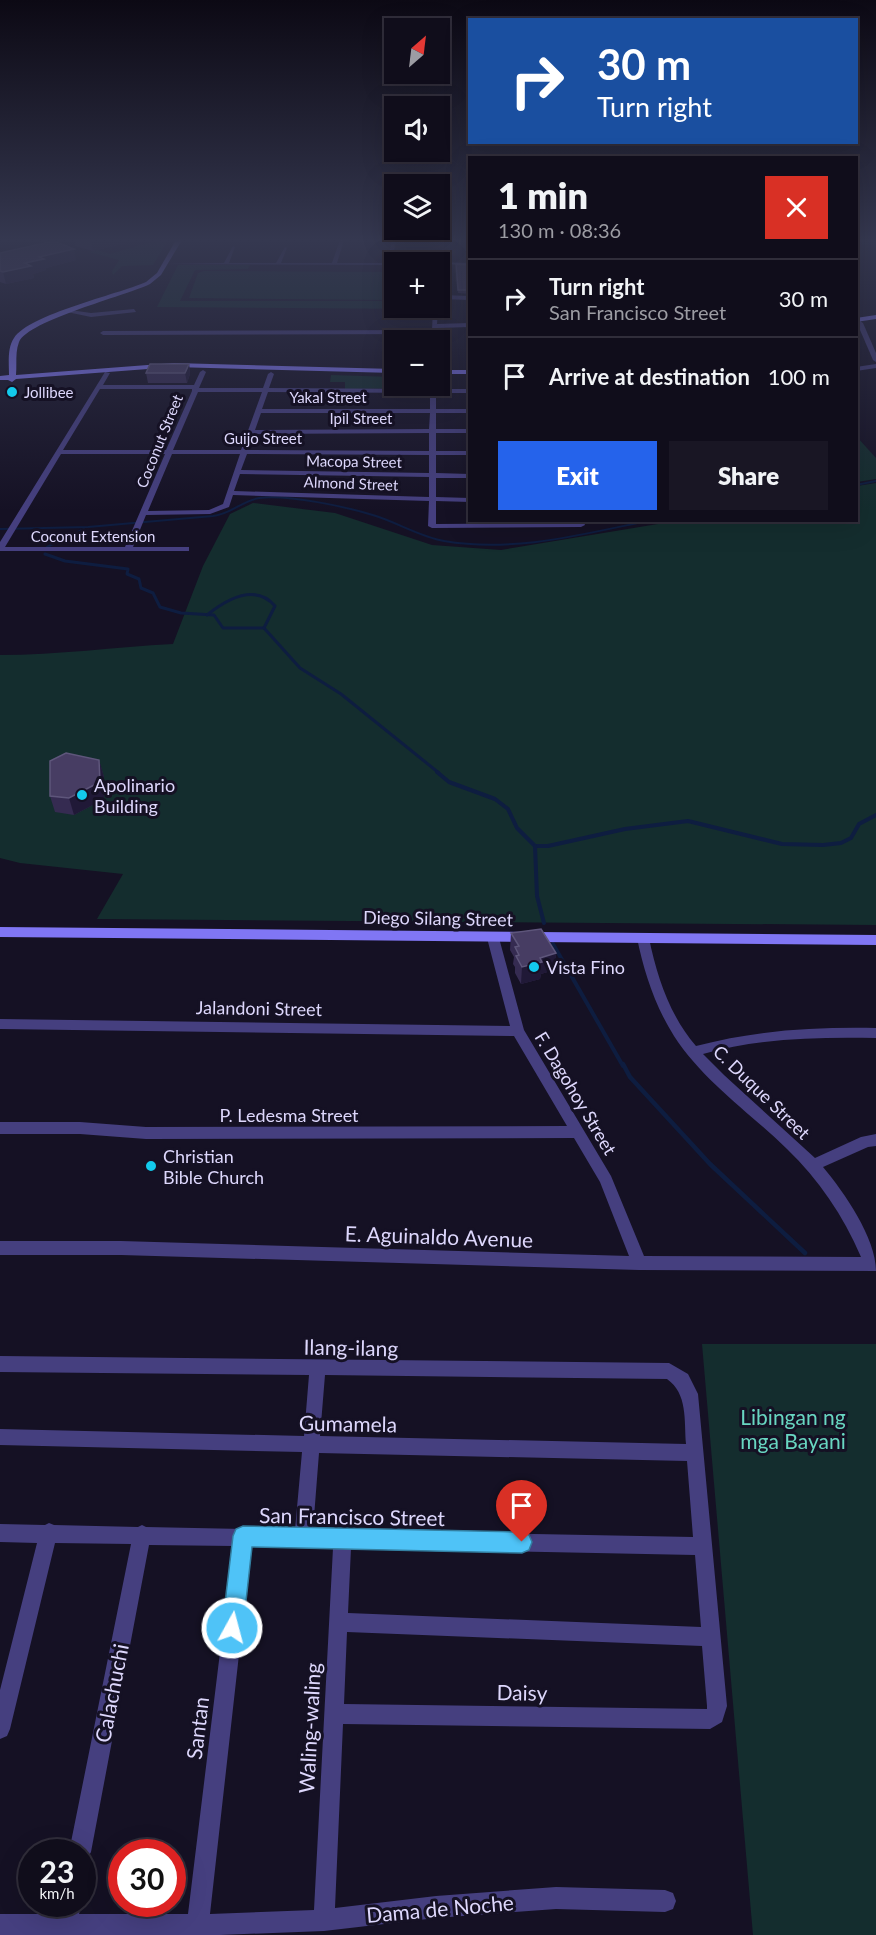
<!DOCTYPE html>
<html lang="en">
<head>
<meta charset="utf-8">
<style>
  body { margin:0; font-family:Lato,sans-serif; background:#191624; color:#f1f3f6; height:100vh; display:flex; flex-direction:column; font-size:22px; white-space:nowrap }
  * { box-sizing:border-box; margin:0 }
  p { font-size:20px; color:#9c9ca3 }
  .icon { flex:none; width:33px; height:33px; fill:none; stroke:currentColor; stroke-width:2; stroke-linecap:round; stroke-linejoin:round }
  .map { position:relative; flex:1; overflow:hidden }
  .panel { position:absolute; left:468px; top:156px; width:390px; height:366px; display:flex; flex-direction:column; background:#100d1b; border-radius:0px; box-shadow:0 6px 24px #0002,0 0 0 2px #302d3a }
  .panel>* { flex:none }
  .guide { position:absolute; left:468px; top:18px; width:390px; height:126px; border-radius:0px; box-shadow:0 6px 24px #0002,0 0 0 2px #302d3a; background:#1a4fa0; color:#fff; overflow:hidden }
  .needle { width:39px; rotate:28deg }
  .tools { position:absolute; left:384px; top:18px; display:grid; gap:12px }
  .tools a { display:grid; place-items:center; width:66px; height:66px; border-radius:0px; background:#100d1b; box-shadow:0 6px 24px #0002,0 0 0 2px #302d3a; font-size:30px }
  .speed { position:absolute; left:18px; top:1839px; display:flex; gap:12px; font-size:30px; font-weight:700; text-align:center }
  .speed>* { display:grid; place-content:center; width:78px; height:78px; border-radius:50%; background:#100d1b; box-shadow:0 6px 24px #0002,0 0 0 2px #302d3a; line-height:1 }
  .speed small { font-size:15px; font-weight:400 }
  .speed .limit { border:9px solid #d22; background:#fff; color:#111 }
  .pin { position:absolute; display:grid; place-items:center; width:51px; height:51px; color:#fff; margin:-62px -26px; border-radius:50% 50% 50% 0; rotate:-45deg; box-shadow:0 0 6px #0007 }
  .pin .icon { rotate:45deg }
  .me { position:absolute; width:66px; margin:-33px; rotate:7deg; stroke-linejoin:round; filter:drop-shadow(0 0 4px #0008) }
  .turn { display:flex; align-items:center; gap:21px; height:126px; padding:0 30px; font-size:27px }
  .turn .icon { width:78px; height:78px; stroke-width:2.5 }
  .turn b { display:block; font-size:42px; line-height:51px }
  .round { display:grid; place-items:center; flex:none; width:63px; height:63px; border-radius:0px; background:#191624 }
  .overview { display:flex; align-items:center; justify-content:space-between; height:102px; padding:0 30px }
  h1 { font-size:36px; font-weight:800; line-height:45px }
  .cta { display:flex; gap:12px; margin-top:auto; padding:12px 30px }
  .cta a { flex:1; height:69px; border-radius:0px; background:#2563eb; color:#fff; font-size:24px; font-weight:800; line-height:69px; text-align:center }
  .cta a+a { background:#191624; color:#f1f3f6 }
  ul { padding:0; list-style:none }
  li { display:flex; align-items:center; gap:18px; height:78px; padding:0 30px; border-top:2px solid #302d3a }
  li div { flex:1 }
  li b { display:block; font-size:22px }
  li em { font-style:normal }
  .map>svg:first-child { display:block }
</style>
</head>
<body>
<div class="map">
<svg width="876" height="1935" viewBox="0 0 876 1935">
  <rect width="100%" height="100%" fill="#151124"/>
  <g fill="#142d2e">
    <polygon points="158,240 168,240 153,265 122,266 113,275 112,271 119,260 89,252 98,250 110,254"/>
    <polygon points="178,265 250,265 248,269 195,270 180,301 394,301 394,308 429,309 157,307"/>
    <polygon points="204,271 394,272 394,300 189,298 198,273"/>
    <polygon points="331,375 394,377 394,386 428,386 428,388 345,389 345,382 330,382"/>
    <polygon points="857,437 876,458 876,479 857,482"/>
    <path d="M876 483V925L97 919 123 874 20 863 0 858V655C58 655 115 647 173 644L203 566 230 514 253 503 335 513 432 545 501 550 676 521 856 520 857 486Z"/>
    <polygon points="702,1344 876,1344 876,1935 753,1935"/>
  </g>
  <g fill="none" stroke-linecap="round" stroke-linejoin="round">
    <g stroke="#0e1d40" stroke-width="2">
      <polyline points="856,485 876,481"/>
      <path d="M0 529 88 527 213 516C231 514 242 501 259 498 287 494 348 507 376 516 398 523 421 537 444 541 515 553 583 534 652 520"/>
      <polyline points="47,547 84,529"/>
    </g>
    <g stroke="#0e1d40" stroke-width="3">
      <polyline points="45,554 65,561 128,569 127,574 139,579 141,588 153,593 160,607 181,613 214,615 223,628 264,628 300,668 341,694 439,773"/>
      <path d="M207 615C227 599 255 583 275 606L264 628"/>
    </g>
    <g stroke="#0e1d40" stroke-width="4">
      <polyline points="437,772 449,782 495,799 508,809 517,828 535,846 548,846 625,829 688,821 782,844 823,845 841,843 851,838 859,824 876,815"/>
      <polyline points="535,846 537,896 544,923"/>
      <polyline points="553,944 623,1066"/>
    </g>
    <polyline stroke="#0e1d40" stroke-width="4.5" points="623,1064 630,1077 710,1164 805,1253"/>
    <polygon fill="#0e1d40" fill-rule="evenodd" points="856,240 876,241 876,247 857,242"/>
    <g fill="#453f7f" fill-rule="evenodd">
      <polygon points="340,240 344,240 337,263 387,263 392,240 396,240 392,263 394,263 394,265 163,264 224,263 233,246 235,247 229,263 276,263 285,247 287,248 281,263 332,263"/>
      <polygon points="438,262 470,263 470,265 440,264"/>
      <polygon points="440,295 470,296 470,300 440,299"/>
      <polygon points="433,308 438,308 437,324 470,323 470,327 437,328 436,340 432,340 431,334 103,335 100,333 103,331 432,330"/>
      <polygon points="134,309 136,312 91,317 67,312 70,310 91,313"/>
      <polygon points="860,321 863,323 876,353 876,362 873,360 857,323"/>
      <polygon points="876,364 876,368 856,371 856,367"/>
      <path d="M203 370 206 372 199 388H263L268 374 271 372 274 374 269 388 430 389V386H436V389H470V393H436V409H470V413H436V429H470V433H436V451H470V455H436V473L470 474V478H436V497L470 498V502L436 501V524L576 523 575 520H583L585 525 581 527 432 528 428 526 429 501 233 495 229 507 210 514 146 515 133 547H189V551H0V542L105 372 110 373 103 385H194L200 372ZM100 389H192V391L166 450H63ZM198 392H262L241 450H173ZM268 392 430 393V409H262ZM261 413H430L429 429 255 430ZM429 433V451L248 450 254 434ZM61 454H165L125 547H5ZM172 454H240L223 504 209 510 148 511ZM247 454 429 455V473L241 470ZM240 474 429 477V497L234 491Z"/>
      <path d="M493 934 499 938 524 1030 611 1176 644 1256 861 1257C843 1215 819 1180 787 1149 749 1112 703 1081 674 1036 655 1006 644 972 637 938L639 935H647L649 938C657 977 670 1016 696 1046 756 1030 815 1027 876 1028V1038C818 1037 760 1038 703 1054L724 1075 815 1158 861 1137 876 1134V1146L868 1147 823 1167C844 1192 876 1238 876 1271L639 1270 121 1255H0V1241H121L629 1256 600 1182 574 1138 146 1139 80 1134H0V1122H80L146 1127 567 1126 514 1036 0 1029V1019L510 1026 487 938Z"/>
      <path d="M0 1356 669 1363 688 1374 698 1394 727 1706 722 1722 710 1729 343 1724 335 1908 436 1896 556 1887 665 1890 673 1893 676 1901 673 1909 665 1912 556 1909 436 1918 324 1931 220 1935H0V1914H58L60 1904H82L79 1914H188L233 1546 149 1545 91 1852 87 1859 82 1861V1852H69L131 1544 55 1543 10 1729 7 1736 0 1739V1690L37 1543 0 1542V1524L45 1525 49 1523 54 1525 138 1527 142 1525 146 1527 295 1530 302 1452 0 1445V1429L304 1436 309 1375 0 1372ZM325 1375 667 1379C688 1394 684 1420 686 1444L320 1436ZM319 1453 687 1461 693 1537 313 1530ZM251 1547 333 1548 314 1910 210 1914ZM351 1548 695 1555 701 1627 348 1613ZM347 1632 702 1646 707 1706V1709L344 1704Z"/>
    </g>
    <g fill="#8076f4" fill-rule="evenodd">
      <path d="M176 240H182L161 275 150 284C125 296 29 320 19 342 15 352 17 364 16 375L174 363 394 369V373L174 367 16 379 12 382 8 380H0V376L9 375C9 364 7 348 14 338 30 314 116 295 146 282L157 273Z"/>
      <polygon points="876,315 876,319 856,322 856,318"/>
      <rect x="440" y="370" width="30" height="4"/>
      <polygon points="0,927 876,935 876,945 0,937"/>
    </g>
  </g>
  <g fill="#352b51">
    <polygon points="74,240 130,240 130,242 93,251 75,246"/>
    <polygon points="0,253 76,260 46,268 46,270 33,274 34,278 6,284 0,282"/>
    <polygon points="456,264 470,265 470,294 458,293"/>
    <polygon points="189,364 190,374 187,383 148,383 146,373"/>
    <polygon points="99,760 104,777 104,799 74,815 55,812 50,796"/>
    <polygon points="511,933 556,953 554,970 541,974 540,979 521,984 515,973 515,967 513,964 514,957 510,950"/>
  </g>
  <g fill="#201937">
    <polygon points="91,240 130,240 130,242 93,251"/>
    <polygon points="74,249 76,260 46,268 46,270 33,274 34,278 6,284 3,272 39,257"/>
    <polygon points="189,364 190,374 187,383 185,373"/>
    <polygon points="99,760 104,777 104,799 74,815 69,798"/>
    <polygon points="556,953 554,970 541,974 540,979 521,984 522,967 540,958"/>
  </g>
  <g fill="#473d63" stroke="#5e567b" stroke-width="1.5">
    <polygon points="54,241 74,249 39,257 44,259 25,263 31,266 3,272 0,271 0,253"/>
    <polygon points="456,264 470,265 470,290 458,290"/>
    <polygon points="150,364 189,364 185,373 146,373"/>
    <polygon points="66,753 99,760 100,782 69,798 50,796 50,761"/>
    <polygon points="541,929 556,953 540,958 542,962 522,967 516,956 519,955 515,947 519,946 511,933"/>
  </g>
  <linearGradient id="sky" x2="0" y2="1"><stop stop-color="#0c0914"/><stop offset="0.47" stop-color="#353850"/><stop offset="1" stop-color="#353850" stop-opacity="0"/></linearGradient>
  <rect width="876" height="511" fill="url(#sky)"/>
  <polygon fill="#4fc3f7" stroke="#337fa1" stroke-width="1.5" points="243,1526 522,1532 529,1535 532,1542 529,1550 522,1553 252,1547 243,1628 240,1635 232,1638 225,1635 222,1628 233,1536 236,1529"/>
  <g fill="#13caec" stroke="#151124" stroke-width="2">
    <circle cx="12" cy="392" r="6"/>
    <circle cx="82" cy="795" r="6"/>
    <circle cx="534" cy="967" r="6"/>
    <circle cx="151" cy="1166" r="6"/>
  </g>
  <g text-anchor="middle" dominant-baseline="central" stroke-width="6" stroke-linejoin="round" paint-order="stroke">
    <g font-size="15" fill="#ddd7fc" stroke="#151124" text-anchor="start">
      <text x="24" y="392">Jollibee</text>
    </g>
    <g font-size="15" fill="#ddd7fc" stroke="#151124">
      <text x="328" y="397">Yakal Street</text>
      <text x="361" y="418">Ipil Street</text>
      <text x="263" y="438">Guijo Street</text>
      <text transform="translate(159 441) rotate(-68)">Coconut Street</text>
      <text transform="translate(354 461) rotate(1)">Macopa Street</text>
      <text transform="translate(351 483) rotate(2)">Almond Street</text>
      <text x="93" y="536">Coconut Extension</text>
    </g>
    <g font-size="18" fill="#ddd7fc" stroke="#151124" text-anchor="start">
      <text x="94" y="785">Apolinario<tspan x="94" dy="21">Building</tspan></text>
      <text x="546" y="967">Vista Fino</text>
      <text x="163" y="1156">Christian<tspan x="163" dy="21">Bible Church</tspan></text>
    </g>
    <g font-size="18" fill="#ddd7fc" stroke="#151124">
      <text transform="translate(438 918) rotate(1)">Diego Silang Street</text>
      <text transform="translate(259 1008) rotate(1)">Jalandoni Street</text>
      <text transform="translate(762 1092) rotate(44)">C. Duque Street</text>
      <text transform="translate(576 1093) rotate(59)">F. Dagohoy Street</text>
      <text x="289" y="1115">P. Ledesma Street</text>
    </g>
    <g font-size="21" fill="#ddd7fc" stroke="#151124">
      <text transform="translate(439 1236) rotate(2)">E. Aguinaldo Avenue</text>
      <text transform="translate(351 1347) rotate(1)">Ilang-ilang</text>
      <text transform="translate(348 1423) rotate(1)">Gumamela</text>
      <text transform="translate(352 1516) rotate(1)">San Francisco Street</text>
      <text transform="translate(522 1692) rotate(1)">Daisy</text>
      <text transform="translate(111 1693) rotate(-79)">Calachuchi</text>
      <text transform="translate(197 1728) rotate(-83)">Santan</text>
      <text transform="translate(309 1728) rotate(-87)">Waling-waling</text>
      <text transform="translate(440 1908) rotate(-5)">Dama de Noche</text>
    </g>
    <g font-size="21" fill="#68d6c1" stroke="#151124">
      <text x="793" y="1416">Libingan ng<tspan x="793" dy="24">mga Bayani</tspan></text>
    </g>
  </g>
</svg>
<div class="tools">
<a><svg class="needle" viewBox="-14 -14 28 28"><path d="M0-13l5 13h-10z" fill="#e53935"/><path d="M0 13l5-13h-10z" fill="#9c9ca3"/></svg></a>
<a><svg class="icon" aria-label="sound" viewBox="0 0 24 24"><path d="M4 9h4l5-4v14l-5-4H4zM17 9q2 3 0 6"/></svg></a>
<a><svg class="icon" aria-label="layers" viewBox="0 0 24 24"><path d="M12 4l9 5-9 5-9-5zM3 14l9 5 9-5"/></svg></a>
<a>+</a>
<a>−</a>
</div>
<div class="speed"><div>23<small>km/h</small></div><div class="limit">30</div></div>
<div class="pin" style="left:522px;top:1542px;background:#d93025"><svg class="icon" aria-label="arrive" viewBox="0 0 24 24"><path d="M6 21V4h12l-3 4 3 4H6"/></svg></div>
<svg class="me" style="left:232px;top:1628px" viewBox="-20 -20 40 40"><circle r="17" fill="#4fc3f7" stroke="#fff" stroke-width="3"/><path d="M0-11L8 9 0 5-8 9z" fill="#fff"/></svg>
<div class="guide">
<div class="turn"><svg class="icon" aria-label="right" viewBox="0 0 24 24"><path d="M7 20v-9h11M14 6l5 5-5 5"/></svg><div><b>30 m</b>Turn right</div></div>
</div>
<section class="panel">
<div class="overview"><div><h1>1 min</h1><p>130 m · 08:36</p></div><a class="round" style="background:#d93025;color:#fff"><svg class="icon" aria-label="close" viewBox="0 0 24 24"><path d="M6 6l12 12M18 6L6 18"/></svg></a></div>
<ul>
<li><svg class="icon" aria-label="right" viewBox="0 0 24 24"><path d="M7 20v-9h11M14 6l5 5-5 5"/></svg><div><b>Turn right</b><p>San Francisco Street</p></div><em>30 m</em></li>
<li><svg class="icon" aria-label="arrive" viewBox="0 0 24 24"><path d="M6 21V4h12l-3 4 3 4H6"/></svg><div><b>Arrive at destination</b></div><em>100 m</em></li>
</ul>
<div class="cta"><a>Exit</a><a>Share</a></div>
</section>
</div>
</body>
</html>
